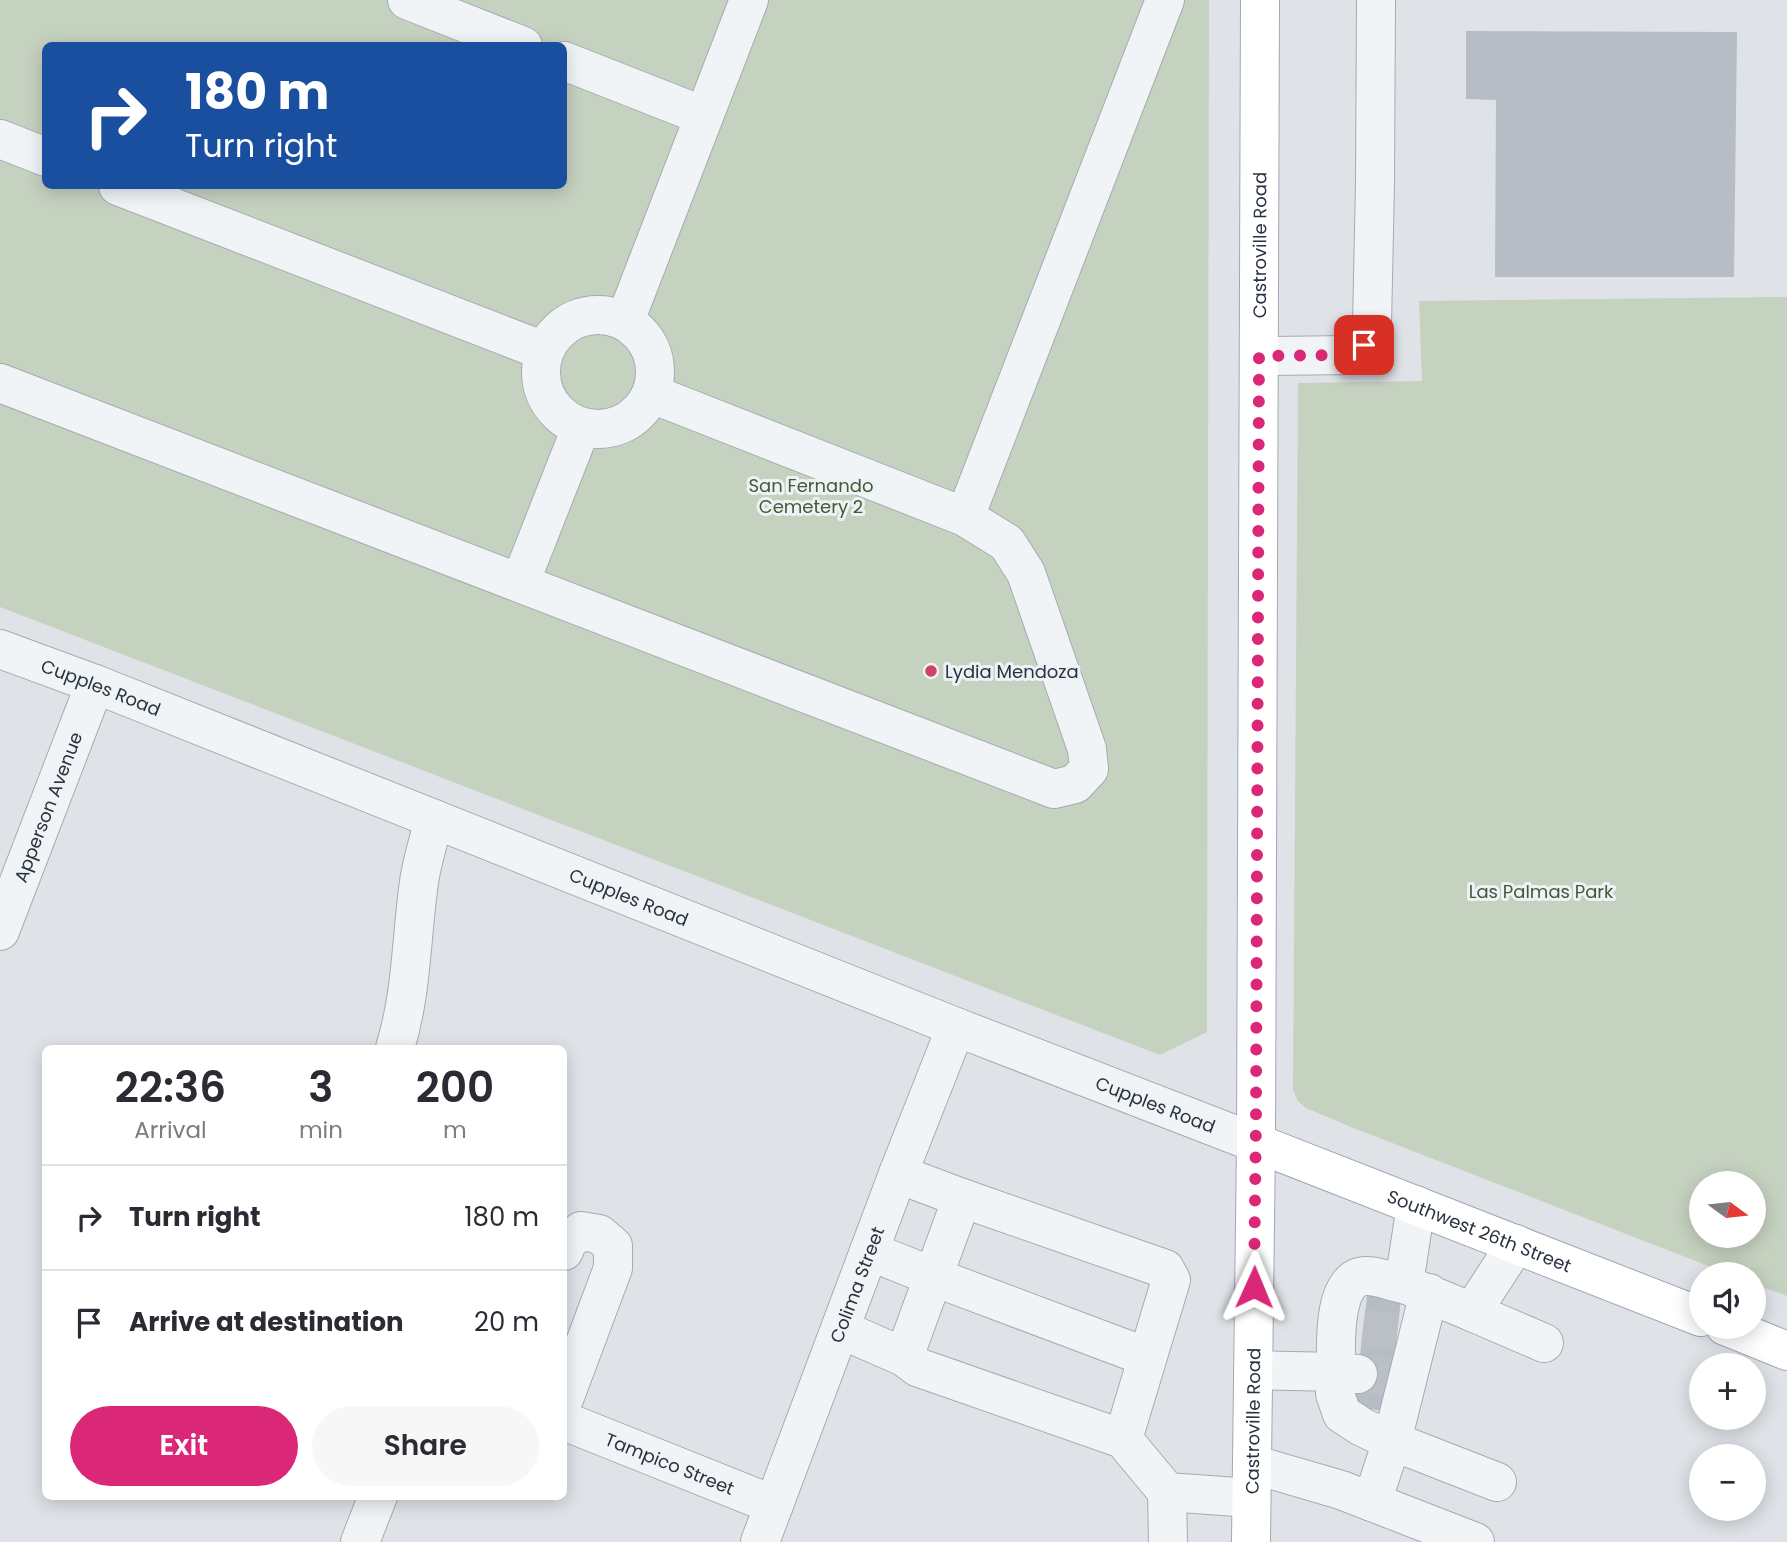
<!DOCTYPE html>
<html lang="en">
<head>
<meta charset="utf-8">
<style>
  body { margin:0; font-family:Poppins,sans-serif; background:#f7f7f7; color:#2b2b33; height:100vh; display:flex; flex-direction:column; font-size:26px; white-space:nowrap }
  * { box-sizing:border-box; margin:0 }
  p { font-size:23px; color:#7c7c81 }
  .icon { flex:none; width:38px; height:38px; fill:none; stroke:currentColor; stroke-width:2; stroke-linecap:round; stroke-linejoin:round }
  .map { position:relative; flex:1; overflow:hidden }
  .sheet { position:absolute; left:42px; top:1045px; width:525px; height:455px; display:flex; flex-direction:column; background:#fff; border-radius:10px; box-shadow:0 4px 18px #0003 }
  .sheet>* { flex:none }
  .guide { position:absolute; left:42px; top:42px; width:525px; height:147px; border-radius:10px; box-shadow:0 4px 18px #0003; background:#1a4fa0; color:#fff; overflow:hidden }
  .needle { width:46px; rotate:105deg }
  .controls { position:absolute; left:1689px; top:1171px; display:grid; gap:14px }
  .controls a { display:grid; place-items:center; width:77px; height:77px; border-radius:50%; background:#fff; box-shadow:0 4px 18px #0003; font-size:35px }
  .pin { position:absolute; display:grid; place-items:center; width:60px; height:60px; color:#fff; margin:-30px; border-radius:14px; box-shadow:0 4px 10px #0006 }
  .me { position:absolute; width:77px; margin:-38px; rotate:1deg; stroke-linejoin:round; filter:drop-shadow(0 0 5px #0008) }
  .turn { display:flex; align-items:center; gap:24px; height:147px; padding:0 28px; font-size:32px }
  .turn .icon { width:91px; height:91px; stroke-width:2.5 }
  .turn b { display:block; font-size:49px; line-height:60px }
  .eta { display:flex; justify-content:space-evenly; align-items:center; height:119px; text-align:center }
  .eta b { font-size:42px; font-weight:600; line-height:49px }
  .primary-button { display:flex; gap:14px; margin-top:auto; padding:14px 28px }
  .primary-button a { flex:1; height:80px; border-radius:42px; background:#db2777; color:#fff; font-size:28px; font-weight:600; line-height:80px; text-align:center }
  .primary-button a+a { background:#f7f7f7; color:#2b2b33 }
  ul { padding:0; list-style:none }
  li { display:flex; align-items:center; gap:21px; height:105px; padding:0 28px; border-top:2px solid #e1e1e2 }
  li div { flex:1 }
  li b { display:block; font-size:26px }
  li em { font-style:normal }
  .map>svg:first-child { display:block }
</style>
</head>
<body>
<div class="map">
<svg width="1787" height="1542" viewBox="0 0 1787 1542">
  <rect width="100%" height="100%" fill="#dfe3e8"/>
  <g fill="#c6d2c0" fill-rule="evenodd">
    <path d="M0 0H1209L1207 1032 1160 1055 0 607ZM46 46H564V186H46Z"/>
    <path d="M1787 297V1296L1754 1284V1274H1729L1351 1127 1306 1108 1298 1101 1293 1090 1298 383 1422 381 1419 301ZM1701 1183H1754V1236H1701Z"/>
  </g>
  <g fill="#b6bdc5">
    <polygon points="1466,31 1737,32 1734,277 1495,277 1496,100 1466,99"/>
    <polygon points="1368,1288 1402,1291 1388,1412 1354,1406"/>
  </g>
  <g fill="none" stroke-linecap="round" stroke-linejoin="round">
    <g stroke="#bac0c6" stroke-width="38" stroke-dasharray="38 19" stroke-linecap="butt">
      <polyline points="1363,1328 1397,1332"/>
      <polyline points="1358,1374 1392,1377"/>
    </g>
    <defs>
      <g id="minor">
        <polyline points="407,0 523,46"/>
        <polyline points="564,61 704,116"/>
        <polyline points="0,139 46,157"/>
        <polyline points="118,186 544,351"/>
        <circle cx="598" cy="372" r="57"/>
        <polyline points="625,321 749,0"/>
        <polyline points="1259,356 1350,355 1364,345 1372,325 1375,183 1376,0"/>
        <polyline points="0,383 1054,789 1075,784 1089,769 1087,749 1026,573 1007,543 965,517 652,394"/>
        <polyline points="965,517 1165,0"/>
        <polyline points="520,583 581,428"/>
        <path id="s1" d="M0 649 95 684 956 1027 1256 1143"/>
        <path id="s2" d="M0 931 95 684"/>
        <path d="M395 1048C412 993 411 939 419 882 422 861 429 840 434 819"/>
        <polyline points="962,1198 1165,1269 1171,1280 1123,1439"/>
        <polyline points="1416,1205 1404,1284 1472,1312 1516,1244"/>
        <polyline points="564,1251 568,1241 581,1231 599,1234 613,1246 613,1268 564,1399"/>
        <polyline points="869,1251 934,1277 1147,1357"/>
        <polyline points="1472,1312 1544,1343"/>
        <polyline points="840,1329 904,1357 962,1198 898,1174"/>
        <polyline points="904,1357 917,1367 1123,1439 1167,1492 1251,1498"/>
        <path d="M1253 1370 1336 1372C1336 1349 1331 1275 1367 1276 1379 1276 1392 1282 1404 1284"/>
        <polyline points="1358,1374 1336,1372 1335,1394 1342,1414 1362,1427 1392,1441 1429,1293"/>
        <path id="s3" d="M564 1421 774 1505"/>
        <polyline points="1252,1464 1341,1490 1475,1542"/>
        <polyline points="1167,1492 1168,1542"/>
        <polyline points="1372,1502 1392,1441 1497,1482"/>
        <polyline points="360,1542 378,1496"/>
        <path id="s4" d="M760 1542 898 1174 956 1027"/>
      </g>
      <g id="major">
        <path id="s5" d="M1256 1143 1701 1317"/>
        <polyline points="1725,1326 1787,1351"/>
        <path id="s6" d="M1251 1542 1256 1143 1260 0"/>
      </g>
    </defs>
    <use href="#minor" stroke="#a4abb2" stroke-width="40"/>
    <use href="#major" stroke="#9ea9b4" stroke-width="40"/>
    <use href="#minor" stroke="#f1f4f6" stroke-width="38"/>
    <use href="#major" stroke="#fff" stroke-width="38"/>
  </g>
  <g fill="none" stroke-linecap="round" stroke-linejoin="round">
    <polyline stroke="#db2777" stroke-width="12" stroke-dasharray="0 21.6" points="1254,1287 1256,1115 1259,356 1350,355 1364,345"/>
  </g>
  <circle fill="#cf4266" stroke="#eef2f6" stroke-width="2.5" cx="931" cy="671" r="7"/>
  <g text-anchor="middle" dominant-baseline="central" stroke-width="6" stroke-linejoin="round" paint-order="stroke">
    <g font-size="18" fill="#28333f" stroke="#eef2f6">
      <text stroke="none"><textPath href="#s6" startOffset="1297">Castroville Road</textPath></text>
      <text stroke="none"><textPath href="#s1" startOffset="108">Cupples Road</textPath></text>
      <text stroke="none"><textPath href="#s2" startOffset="133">Apperson Avenue</textPath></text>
      <text stroke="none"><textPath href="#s1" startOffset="676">Cupples Road</textPath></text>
      <text stroke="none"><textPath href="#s1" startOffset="1242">Cupples Road</textPath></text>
      <text stroke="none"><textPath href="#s5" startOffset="240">Southwest 26th Street</textPath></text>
      <text stroke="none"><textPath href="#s4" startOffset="275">Colima Street</textPath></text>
      <text stroke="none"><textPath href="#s6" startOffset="121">Castroville Road</textPath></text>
      <text stroke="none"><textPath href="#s3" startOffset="114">Tampico Street</textPath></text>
    </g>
    <g font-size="18" fill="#405b35" stroke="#eef2f6">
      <text x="811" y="485">San Fernando<tspan x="811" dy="21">Cemetery 2</tspan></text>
      <text x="1541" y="891">Las Palmas Park</text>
    </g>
    <g font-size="18" fill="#28333f" stroke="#eef2f6" text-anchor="start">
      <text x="945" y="671">Lydia Mendoza</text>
    </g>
  </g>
</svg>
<div class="controls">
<a><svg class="needle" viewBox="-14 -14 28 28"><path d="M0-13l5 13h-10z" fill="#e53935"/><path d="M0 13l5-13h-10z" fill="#7c7c81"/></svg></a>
<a><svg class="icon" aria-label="sound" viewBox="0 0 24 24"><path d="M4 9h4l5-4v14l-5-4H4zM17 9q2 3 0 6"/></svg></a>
<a>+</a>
<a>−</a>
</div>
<div class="pin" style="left:1364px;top:345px;background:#d93025"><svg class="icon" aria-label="arrive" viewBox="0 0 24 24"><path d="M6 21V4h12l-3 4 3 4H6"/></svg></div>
<svg class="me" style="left:1254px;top:1287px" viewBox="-20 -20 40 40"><path d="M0-17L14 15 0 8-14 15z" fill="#db2777" stroke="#fff" stroke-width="4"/></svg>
<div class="guide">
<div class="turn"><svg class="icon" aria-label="right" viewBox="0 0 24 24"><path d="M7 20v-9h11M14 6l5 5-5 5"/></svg><div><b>180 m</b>Turn right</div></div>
</div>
<section class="sheet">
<div class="eta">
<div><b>22:36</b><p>Arrival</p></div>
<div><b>3</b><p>min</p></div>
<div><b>200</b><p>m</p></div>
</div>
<ul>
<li><svg class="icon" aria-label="right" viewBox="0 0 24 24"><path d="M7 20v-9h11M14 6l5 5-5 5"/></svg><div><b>Turn right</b></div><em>180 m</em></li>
<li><svg class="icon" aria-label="arrive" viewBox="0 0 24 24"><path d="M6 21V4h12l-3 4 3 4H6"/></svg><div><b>Arrive at destination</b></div><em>20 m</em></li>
</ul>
<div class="primary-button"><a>Exit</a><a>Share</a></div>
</section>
</div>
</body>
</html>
